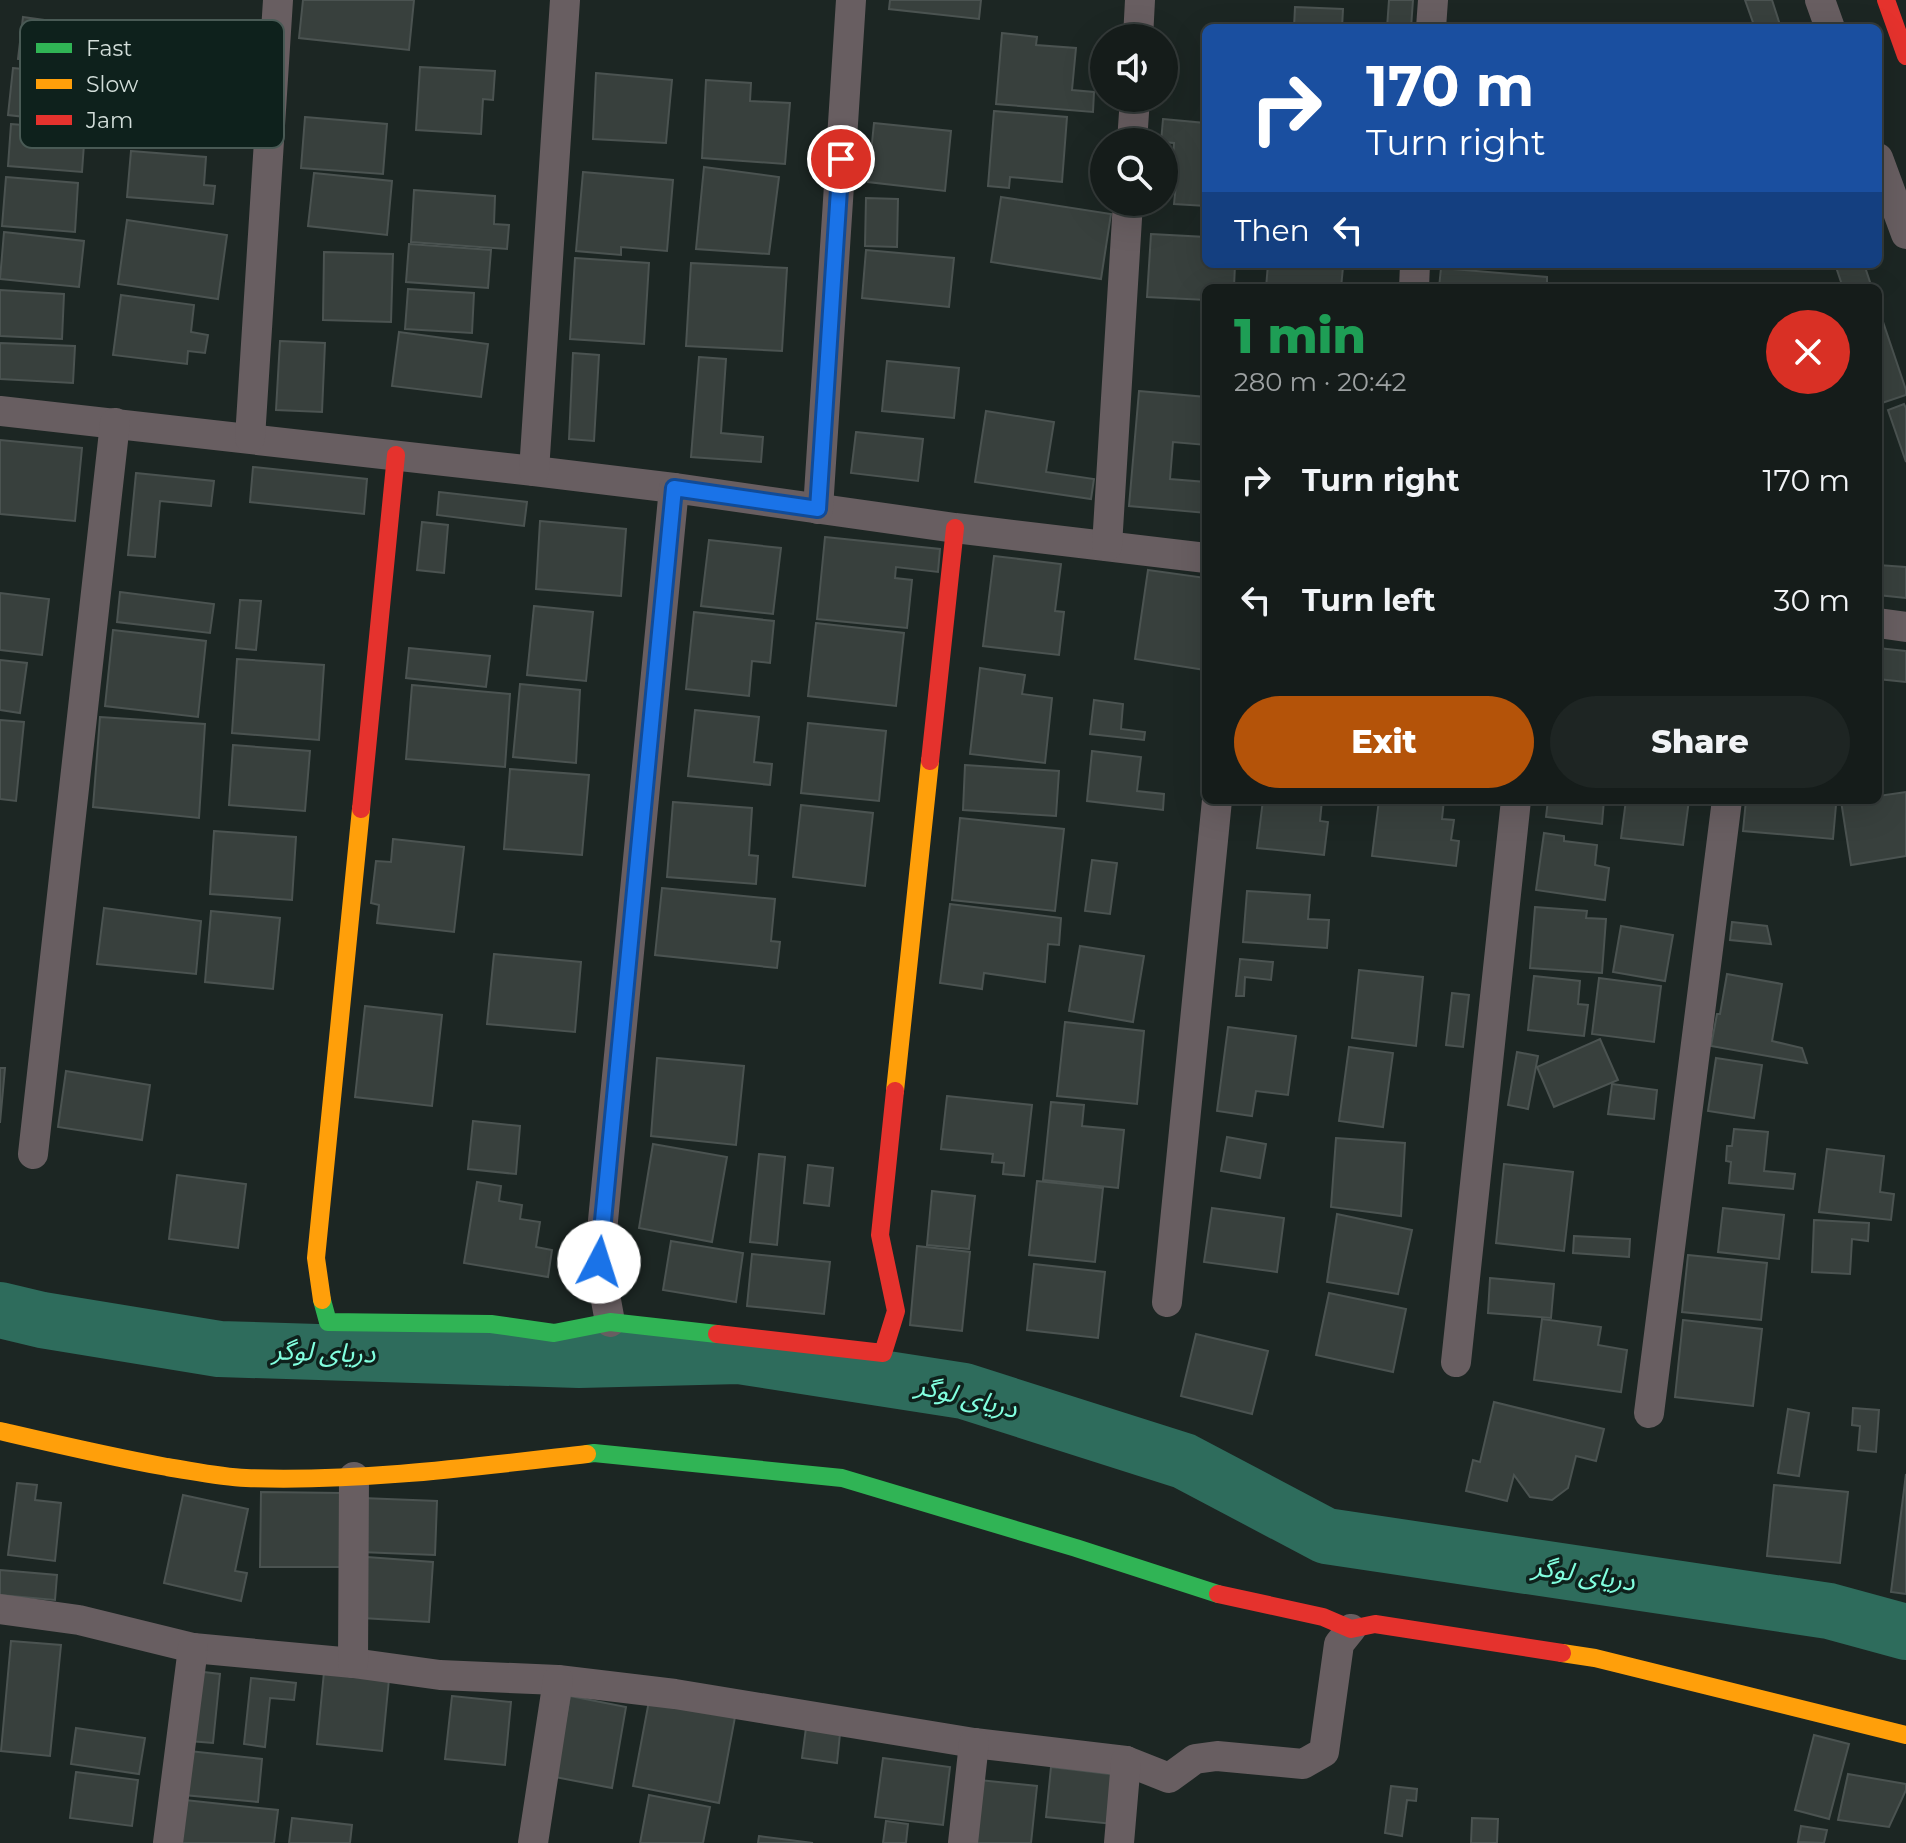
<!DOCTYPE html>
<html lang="en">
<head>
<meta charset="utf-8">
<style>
  body { margin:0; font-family:Montserrat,"Noto Sans Arabic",sans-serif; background:#1e2523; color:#f1f3f6; height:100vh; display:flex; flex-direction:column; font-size:30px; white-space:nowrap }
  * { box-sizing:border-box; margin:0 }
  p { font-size:26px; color:#9da1a2 }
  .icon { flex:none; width:44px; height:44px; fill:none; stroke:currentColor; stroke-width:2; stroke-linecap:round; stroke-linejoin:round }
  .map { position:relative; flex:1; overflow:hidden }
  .drawer { position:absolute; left:1202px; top:284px; width:680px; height:520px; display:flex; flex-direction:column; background:#151c1a; border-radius:12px; box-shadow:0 8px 32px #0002,0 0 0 2px #343a39 }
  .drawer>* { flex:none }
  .guide { position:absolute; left:1202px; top:24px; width:680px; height:244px; border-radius:12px; box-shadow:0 8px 32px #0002,0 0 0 2px #343a39; background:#1a4fa0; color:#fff; overflow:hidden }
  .tools { position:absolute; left:1090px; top:24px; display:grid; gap:16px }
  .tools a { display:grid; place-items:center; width:88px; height:88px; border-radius:50%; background:#151c1a; box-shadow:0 8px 32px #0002,0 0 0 2px #343a39; font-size:40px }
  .pin { position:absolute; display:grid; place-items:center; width:68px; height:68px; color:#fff; margin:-34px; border:4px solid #fff; border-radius:50%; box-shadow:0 2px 8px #0007 }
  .me { position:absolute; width:88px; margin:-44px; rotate:5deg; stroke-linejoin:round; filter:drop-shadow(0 0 6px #0008) }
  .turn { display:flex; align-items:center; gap:28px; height:168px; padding:0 32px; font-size:36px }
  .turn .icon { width:104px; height:104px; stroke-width:2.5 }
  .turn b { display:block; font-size:56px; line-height:68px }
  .then { display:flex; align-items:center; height:76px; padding:0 32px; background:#0003; gap:16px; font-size:30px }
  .round { display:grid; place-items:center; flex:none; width:84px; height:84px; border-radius:42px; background:#1e2523 }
  .overview { display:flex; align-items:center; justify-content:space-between; height:136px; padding:0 32px }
  h1 { font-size:48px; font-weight:800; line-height:60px; color:#1e9e55 }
  .button { display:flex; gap:16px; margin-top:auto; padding:16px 32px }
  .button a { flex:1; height:92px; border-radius:48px; background:#b45309; color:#fff; font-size:32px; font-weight:800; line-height:92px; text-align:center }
  .button a+a { background:#1e2523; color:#f1f3f6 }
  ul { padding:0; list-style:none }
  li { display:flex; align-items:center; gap:24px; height:120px; padding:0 32px }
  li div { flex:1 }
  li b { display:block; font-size:30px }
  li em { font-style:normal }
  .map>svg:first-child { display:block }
</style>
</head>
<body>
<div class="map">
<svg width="1906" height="1843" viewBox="0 0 1906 1843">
  <rect width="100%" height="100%" fill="#1c2623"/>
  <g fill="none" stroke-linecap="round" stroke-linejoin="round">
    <polyline stroke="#2e6c5c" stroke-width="56" points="0,1310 42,1320 219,1349 579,1360 739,1356 964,1391 1184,1461 1326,1536 1829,1611 1906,1632"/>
  </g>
  <g fill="#38403d" stroke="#4b5351" stroke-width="2">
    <polygon points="303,0 414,0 409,50 299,38"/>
    <polygon points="890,0 981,0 979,19 889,9"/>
    <polygon points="1389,0 1413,0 1411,28 1387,28"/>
    <polygon points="1745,0 1772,0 1781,28 1755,28"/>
    <polygon points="1295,7 1343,9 1342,28 1294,28"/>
    <polygon points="23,17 103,28 96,70 18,59"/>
    <polygon points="1002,33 1037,37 1036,45 1076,48 1072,90 1094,92 1093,112 996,104"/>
    <polygon points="420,67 495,71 493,100 483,99 481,134 416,130"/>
    <polygon points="13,68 93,76 88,124 8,115"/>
    <polygon points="596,73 672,80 666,143 593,139"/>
    <polygon points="706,80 751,83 750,101 790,103 785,164 702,158"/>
    <polygon points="994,111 1067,117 1062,182 1010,177 1009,188 988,186"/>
    <polygon points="305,117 387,124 383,174 301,168"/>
    <polygon points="1163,119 1205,123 1203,148 1206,148 1206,206 1174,204 1177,174 1172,174 1174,143 1161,142"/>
    <polygon points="874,123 951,131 945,191 868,182"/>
    <polygon points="11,124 85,130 82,172 8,166"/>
    <polygon points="131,151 206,157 204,185 215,186 213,204 127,197"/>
    <polygon points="704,167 779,177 769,254 696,249"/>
    <polygon points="583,172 673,180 667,251 621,247 621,255 576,251"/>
    <polygon points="314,173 392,181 387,235 308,226"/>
    <polygon points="6,177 78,183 75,232 2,226"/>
    <polygon points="414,190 495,196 494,224 509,225 507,249 411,242"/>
    <polygon points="1001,197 1111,214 1101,279 991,262"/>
    <polygon points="866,198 898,199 897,247 865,246"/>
    <polygon points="127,220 227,235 218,299 118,284"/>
    <polygon points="4,232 84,241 79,287 0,279"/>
    <polygon points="1151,234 1206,237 1206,264 1235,264 1234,288 1206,288 1206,300 1147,297"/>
    <polygon points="409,244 491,250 488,288 406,282"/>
    <polygon points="866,250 954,258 949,307 862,298"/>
    <polygon points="324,252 393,254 391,322 323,320"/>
    <polygon points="575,258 649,263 644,344 570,339"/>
    <polygon points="691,263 787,268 782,351 686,346"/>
    <polygon points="1268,264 1329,264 1329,266 1343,267 1341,288 1266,288"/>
    <polygon points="1835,264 1864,264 1872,288 1843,288"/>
    <polygon points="1441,268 1547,277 1547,288 1439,288"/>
    <polygon points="408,289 474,293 472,333 405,329"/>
    <polygon points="0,290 64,294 62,339 0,336"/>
    <polygon points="121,295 194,305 191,332 208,335 205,353 188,351 187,364 113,355"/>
    <polygon points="1878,307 1906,390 1906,395 1882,403 1878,391"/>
    <polygon points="399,332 488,344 481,397 392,386"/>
    <polygon points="280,341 325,343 322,412 276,410"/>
    <polygon points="0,343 75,346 73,383 0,379"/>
    <polygon points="573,353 599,355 594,441 569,439"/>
    <polygon points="699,357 726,359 721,433 763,437 761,462 691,457"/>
    <polygon points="887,361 959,368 954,418 882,411"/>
    <polygon points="1139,391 1206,397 1206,445 1173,442 1170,479 1206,482 1206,513 1129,506"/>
    <polygon points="1904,404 1906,408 1906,462 1888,410"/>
    <polygon points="986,411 1054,422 1046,472 1094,479 1091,499 975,482"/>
    <polygon points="856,432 923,439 918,481 851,473"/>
    <polygon points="0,440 82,448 75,521 0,514"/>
    <polygon points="253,467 367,479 364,514 250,502"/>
    <polygon points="136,473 214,481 211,506 160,501 155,557 128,555"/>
    <polygon points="439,492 527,502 524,526 437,515"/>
    <polygon points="540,521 626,529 621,596 536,589"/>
    <polygon points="422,522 448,525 444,573 417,570"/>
    <polygon points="825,537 940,549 938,572 896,567 895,578 912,580 907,628 817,619"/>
    <polygon points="709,540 781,548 773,614 701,606"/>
    <polygon points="994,556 1061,564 1055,611 1064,612 1059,655 983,646"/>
    <polygon points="1878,565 1906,567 1906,598 1878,595"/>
    <polygon points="1148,570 1206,578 1205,670 1135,659"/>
    <polygon points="120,592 214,604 210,633 117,622"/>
    <polygon points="0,593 49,599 42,655 0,650"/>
    <polygon points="240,600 261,601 256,650 236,648"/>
    <polygon points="534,606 593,612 586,681 527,675"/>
    <polygon points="694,612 774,621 770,663 752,661 749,696 686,689"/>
    <polygon points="816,623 904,633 896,706 808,696"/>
    <polygon points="113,630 206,641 198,717 105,706"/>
    <polygon points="409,648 490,656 486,687 406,678"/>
    <polygon points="1878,648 1906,651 1906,682 1878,679"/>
    <polygon points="237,659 324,665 319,740 232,733"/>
    <polygon points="0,660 27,663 20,713 0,710"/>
    <polygon points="980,668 1025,675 1022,694 1052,698 1045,763 970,754"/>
    <polygon points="520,684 580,690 576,763 513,757"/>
    <polygon points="412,685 510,694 505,767 406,759"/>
    <polygon points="1094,700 1123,704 1121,729 1145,732 1144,740 1090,734"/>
    <polygon points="695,710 759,717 754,762 772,764 770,785 688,776"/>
    <polygon points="100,717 205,724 199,818 93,807"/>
    <polygon points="0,720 24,722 16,801 0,799"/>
    <polygon points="808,723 886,731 879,801 801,793"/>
    <polygon points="233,745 310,751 305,811 229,805"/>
    <polygon points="1092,751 1141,757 1137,791 1164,794 1163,810 1087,801"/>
    <polygon points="965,765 1059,771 1056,816 963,810"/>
    <polygon points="510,769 589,775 582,855 504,849"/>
    <polygon points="1906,792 1906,856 1851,865 1841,801 1878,800 1878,796"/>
    <polygon points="1263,800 1322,800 1320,821 1328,822 1324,855 1257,848"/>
    <polygon points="1379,800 1444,800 1442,819 1454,820 1451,840 1459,841 1456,866 1372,856"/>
    <polygon points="1548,800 1604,800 1602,824 1546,817"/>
    <polygon points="1626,800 1689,800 1683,845 1621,838"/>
    <polygon points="1746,800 1788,800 1836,805 1833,839 1743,831"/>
    <polygon points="673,802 752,808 749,855 758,856 756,884 667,877"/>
    <polygon points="801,805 873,813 865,886 793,877"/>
    <polygon points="960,818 1064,829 1055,911 952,900"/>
    <polygon points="214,831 296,837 292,900 210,894"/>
    <polygon points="1544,833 1564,836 1564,841 1597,845 1595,865 1609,868 1605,900 1536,890"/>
    <polygon points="393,839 464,847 454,932 377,923 379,905 371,903 376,861 391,862"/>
    <polygon points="1092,860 1117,863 1110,914 1085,911"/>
    <polygon points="662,888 775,899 771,941 780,942 777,968 655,955"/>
    <polygon points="1247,891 1310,895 1308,919 1329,920 1327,948 1243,942"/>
    <polygon points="950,904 1061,918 1059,945 1048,944 1045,982 984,973 982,989 940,983"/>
    <polygon points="1535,907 1587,911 1586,918 1606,919 1602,973 1530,968"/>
    <polygon points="104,908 201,921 196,974 97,964"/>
    <polygon points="211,911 280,918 273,989 205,982"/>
    <polygon points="1732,922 1767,926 1771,944 1730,940"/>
    <polygon points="1621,926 1673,935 1665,981 1613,972"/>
    <polygon points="1080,946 1144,956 1133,1022 1069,1011"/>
    <polygon points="494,954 581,962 575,1032 487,1024"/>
    <polygon points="1240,959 1273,962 1271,980 1245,977 1244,996 1236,996"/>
    <polygon points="1359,970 1423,977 1416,1046 1352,1038"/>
    <polygon points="1727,974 1782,984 1772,1041 1802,1048 1807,1063 1711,1046 1717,1014 1720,1014"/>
    <polygon points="1534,976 1580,981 1578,1004 1588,1005 1584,1036 1528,1030"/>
    <polygon points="1599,978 1661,986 1654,1042 1592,1034"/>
    <polygon points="1452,993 1469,995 1463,1047 1446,1045"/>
    <polygon points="365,1006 442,1015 432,1106 355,1097"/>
    <polygon points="1065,1022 1144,1031 1137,1104 1057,1096"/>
    <polygon points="1228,1027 1296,1036 1288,1095 1256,1091 1252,1116 1217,1111"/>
    <polygon points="1600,1039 1618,1080 1554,1107 1537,1067"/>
    <polygon points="1349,1047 1393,1053 1383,1127 1339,1121"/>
    <polygon points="1517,1052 1538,1056 1528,1109 1508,1105"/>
    <polygon points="657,1058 744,1066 736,1145 651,1136"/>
    <polygon points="1716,1058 1762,1065 1754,1118 1708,1111"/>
    <polygon points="0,1068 5,1068 0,1123"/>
    <polygon points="66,1071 150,1085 142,1140 58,1127"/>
    <polygon points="1612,1084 1657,1090 1654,1119 1608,1114"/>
    <polygon points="947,1096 1032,1105 1024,1176 1003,1174 1004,1163 992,1162 993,1154 941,1149"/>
    <polygon points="1051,1102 1084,1105 1082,1126 1124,1130 1118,1188 1043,1180"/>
    <polygon points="473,1121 520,1126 516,1174 468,1169"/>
    <polygon points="1734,1129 1768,1132 1764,1171 1795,1174 1793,1189 1729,1183 1731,1162 1726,1161 1727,1146 1732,1146"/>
    <polygon points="1227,1137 1266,1144 1260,1178 1221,1171"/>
    <polygon points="1336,1138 1405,1143 1401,1216 1331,1207"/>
    <polygon points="653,1144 727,1157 712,1242 639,1228"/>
    <polygon points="1827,1149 1884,1156 1880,1192 1894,1194 1891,1220 1819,1212"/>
    <polygon points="759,1154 785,1157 777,1245 750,1242"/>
    <polygon points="1504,1164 1573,1172 1564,1251 1496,1243"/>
    <polygon points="808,1165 833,1168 829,1206 804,1203"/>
    <polygon points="177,1175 246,1184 238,1248 169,1239"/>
    <polygon points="1037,1181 1103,1188 1095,1262 1029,1255"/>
    <polygon points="477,1182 501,1186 499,1201 522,1205 520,1219 540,1222 536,1247 552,1250 548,1277 464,1263"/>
    <polygon points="932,1191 975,1196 969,1249 927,1245"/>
    <polygon points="1212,1208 1284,1218 1277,1272 1204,1262"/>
    <polygon points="1723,1208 1784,1215 1779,1259 1718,1252"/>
    <polygon points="1337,1214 1412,1230 1398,1294 1327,1282"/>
    <polygon points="1814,1220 1869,1223 1868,1241 1852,1239 1850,1274 1812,1272"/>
    <polygon points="1574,1236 1630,1239 1629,1257 1573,1253"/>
    <polygon points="671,1241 743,1253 736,1302 663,1290"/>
    <polygon points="917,1246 970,1252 962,1331 910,1325"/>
    <polygon points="752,1254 830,1262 824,1314 747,1306"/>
    <polygon points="1688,1255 1767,1263 1761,1320 1682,1312"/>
    <polygon points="1034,1264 1105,1272 1098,1338 1027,1330"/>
    <polygon points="1490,1278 1554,1284 1551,1318 1488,1313"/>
    <polygon points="1329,1293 1406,1309 1393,1372 1316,1355"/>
    <polygon points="1542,1319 1601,1327 1598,1345 1627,1350 1621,1392 1534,1380"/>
    <polygon points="1683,1320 1762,1329 1753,1406 1675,1397"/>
    <polygon points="1196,1334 1268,1351 1252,1414 1181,1396"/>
    <polygon points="1494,1402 1604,1429 1596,1461 1576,1456 1568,1488 1552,1500 1530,1497 1514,1475 1507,1501 1466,1491 1473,1460 1480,1462"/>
    <polygon points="1853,1408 1879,1410 1876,1452 1858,1450 1860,1426 1852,1425"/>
    <polygon points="1788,1409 1809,1413 1799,1476 1778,1473"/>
    <polygon points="1906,1474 1906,1594 1891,1592"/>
    <polygon points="17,1483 37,1485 35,1500 61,1503 55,1561 8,1555"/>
    <polygon points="1774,1485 1848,1492 1840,1563 1767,1556"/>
    <polygon points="261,1492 342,1493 342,1567 260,1567"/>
    <polygon points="183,1495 248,1509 235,1571 247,1573 241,1601 164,1583"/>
    <polygon points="362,1498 437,1501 435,1555 360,1552"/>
    <polygon points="367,1557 433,1562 429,1622 362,1618"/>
    <polygon points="0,1570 57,1575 55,1600 0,1595"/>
    <polygon points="11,1641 61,1645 50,1756 1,1751"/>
    <polygon points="195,1671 220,1674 213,1743 189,1741"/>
    <polygon points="324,1672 389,1679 382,1751 317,1744"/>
    <polygon points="251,1678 296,1683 294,1700 270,1698 265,1747 244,1744"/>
    <polygon points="452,1696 511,1702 505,1765 445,1759"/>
    <polygon points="570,1696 626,1707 612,1788 555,1777"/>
    <polygon points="649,1701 735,1717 719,1803 633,1786"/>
    <polygon points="807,1720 841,1724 837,1763 802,1758"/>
    <polygon points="76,1728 145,1738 139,1774 71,1764"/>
    <polygon points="1814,1735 1849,1744 1829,1819 1795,1810"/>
    <polygon points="189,1751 262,1759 258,1802 184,1795"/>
    <polygon points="883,1758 950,1767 943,1825 875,1817"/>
    <polygon points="1051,1767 1118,1775 1113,1824 1046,1817"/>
    <polygon points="76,1772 138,1780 132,1826 70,1818"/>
    <polygon points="1848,1774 1906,1784 1906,1790 1889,1827 1838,1820"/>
    <polygon points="979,1780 1037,1786 1031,1843 973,1843"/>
    <polygon points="1391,1786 1417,1789 1416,1801 1407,1800 1402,1836 1385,1833"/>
    <polygon points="649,1795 710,1807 703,1843 640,1843"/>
    <polygon points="185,1800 278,1810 274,1843 180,1843"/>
    <polygon points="292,1818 352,1825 350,1843 289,1843"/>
    <polygon points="1472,1818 1498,1819 1497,1843 1471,1843"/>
    <polygon points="886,1821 908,1824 906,1843 883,1843"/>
    <polygon points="1801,1826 1827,1830 1824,1843 1798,1842"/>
    <polygon points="759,1836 813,1843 758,1843"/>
  </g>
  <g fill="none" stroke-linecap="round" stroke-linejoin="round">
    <g stroke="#685e61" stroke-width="30">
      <polyline points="1820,0 1830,28"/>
      <polyline points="1431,28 1433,0"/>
      <polyline points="1138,38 1140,0"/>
      <polyline points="1132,142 1135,98"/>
      <polyline points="1878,158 1906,234"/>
      <polyline points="1414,288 1415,264"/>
      <polyline points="0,411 534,471 674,488 955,528 1206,558"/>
      <polyline points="250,438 278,0"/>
      <polyline points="534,471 565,0"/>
      <polyline points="818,509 851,0"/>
      <polyline points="1107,546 1128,202"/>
      <polyline points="1878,623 1906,627"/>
      <polyline points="33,1154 115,423"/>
      <polyline points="1167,1302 1217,800"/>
      <polyline points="610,1322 599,1262 674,488"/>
      <polyline points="1456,1362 1516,800"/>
      <polyline points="1649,1413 1727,800"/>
      <polyline points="0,1609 79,1620 193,1648 353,1663 440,1675 558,1680 675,1694 974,1743 1126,1761 1169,1778 1195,1759 1217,1756 1303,1764 1324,1752 1339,1644 1351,1629"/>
      <polyline points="353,1663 354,1477"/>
      <polyline points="168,1843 193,1648"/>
      <polyline points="533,1843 558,1680"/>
      <polyline points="963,1843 974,1743"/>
      <polyline points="1119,1843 1126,1761"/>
    </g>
    <g stroke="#30b455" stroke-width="18">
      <polyline points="322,1300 328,1322 491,1324 554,1333 610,1322 717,1334"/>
      <polyline points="587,1454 594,1453 842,1478 1076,1548 1218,1594"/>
    </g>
    <g stroke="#ff9f0a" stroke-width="18">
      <polyline points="895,1091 930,761"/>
      <polyline points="322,1300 316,1258 361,809"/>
      <path d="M0 1431C56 1444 111 1457 167 1467 193 1471 220 1477 246 1478 360 1482 474 1467 587 1454"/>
      <polyline points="1562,1653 1595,1658 1906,1735"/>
    </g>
    <g stroke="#e5322d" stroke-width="18">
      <polyline points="1886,0 1906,56"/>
      <polyline points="930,761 955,528"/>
      <polyline points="361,809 396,455"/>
      <polyline points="717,1334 883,1353 896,1311 880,1235 895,1091"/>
      <polyline points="1218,1594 1323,1617 1351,1629 1375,1624 1562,1653"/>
    </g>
  </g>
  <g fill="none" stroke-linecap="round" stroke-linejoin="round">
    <defs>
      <polyline id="route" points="599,1262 674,488 818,509 841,159"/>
    </defs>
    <use href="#route" stroke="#114b97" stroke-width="20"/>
    <use href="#route" stroke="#1a73e8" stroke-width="14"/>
  </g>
  <g text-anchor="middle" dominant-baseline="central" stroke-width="7" stroke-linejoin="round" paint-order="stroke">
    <g font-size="26" font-style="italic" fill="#82ffdf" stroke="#0e211c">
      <text transform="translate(324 1352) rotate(2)">دریای لوگر</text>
      <text transform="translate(967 1397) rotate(14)">دریای لوگر</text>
      <text transform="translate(1584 1574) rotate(9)">دریای لوگر</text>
    </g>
  </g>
  <rect x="20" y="20" width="264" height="128" rx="12" fill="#0e211c" stroke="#495a55" stroke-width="2"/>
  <rect x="36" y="43" width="36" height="10" fill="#30b455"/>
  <rect x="36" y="79" width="36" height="10" fill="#ff9f0a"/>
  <rect x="36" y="115" width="36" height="10" fill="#e5322d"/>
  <g font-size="22" fill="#d3deda">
    <text x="86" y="56">Fast</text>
    <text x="86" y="92">Slow</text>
    <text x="86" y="128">Jam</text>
  </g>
</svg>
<div class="tools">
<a><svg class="icon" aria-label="sound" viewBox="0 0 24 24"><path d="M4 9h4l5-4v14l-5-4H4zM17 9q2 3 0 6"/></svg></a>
<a><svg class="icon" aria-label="search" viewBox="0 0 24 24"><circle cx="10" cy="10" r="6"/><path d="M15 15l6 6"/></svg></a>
</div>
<div class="pin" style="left:841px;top:159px;background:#d93025"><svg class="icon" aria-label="arrive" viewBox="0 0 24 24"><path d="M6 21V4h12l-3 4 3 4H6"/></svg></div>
<svg class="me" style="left:599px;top:1262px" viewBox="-20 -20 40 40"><circle r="19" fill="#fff"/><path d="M0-13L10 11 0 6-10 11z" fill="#1a73e8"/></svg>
<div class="guide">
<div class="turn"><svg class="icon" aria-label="right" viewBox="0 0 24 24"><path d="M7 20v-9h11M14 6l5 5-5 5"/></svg><div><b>170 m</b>Turn right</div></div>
<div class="then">Then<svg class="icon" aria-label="left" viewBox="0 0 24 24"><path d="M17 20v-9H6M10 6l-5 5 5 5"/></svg></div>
</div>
<section class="drawer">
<div class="overview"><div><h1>1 min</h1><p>280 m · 20:42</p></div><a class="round" style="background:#d93025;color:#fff"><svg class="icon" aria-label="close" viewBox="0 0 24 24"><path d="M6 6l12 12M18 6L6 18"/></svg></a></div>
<ul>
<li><svg class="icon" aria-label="right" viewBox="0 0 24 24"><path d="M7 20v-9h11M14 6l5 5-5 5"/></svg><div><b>Turn right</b></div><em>170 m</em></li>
<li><svg class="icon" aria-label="left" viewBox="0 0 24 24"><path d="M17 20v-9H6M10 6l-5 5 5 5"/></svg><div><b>Turn left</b></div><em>30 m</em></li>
</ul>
<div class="button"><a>Exit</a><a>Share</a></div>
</section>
</div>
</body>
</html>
